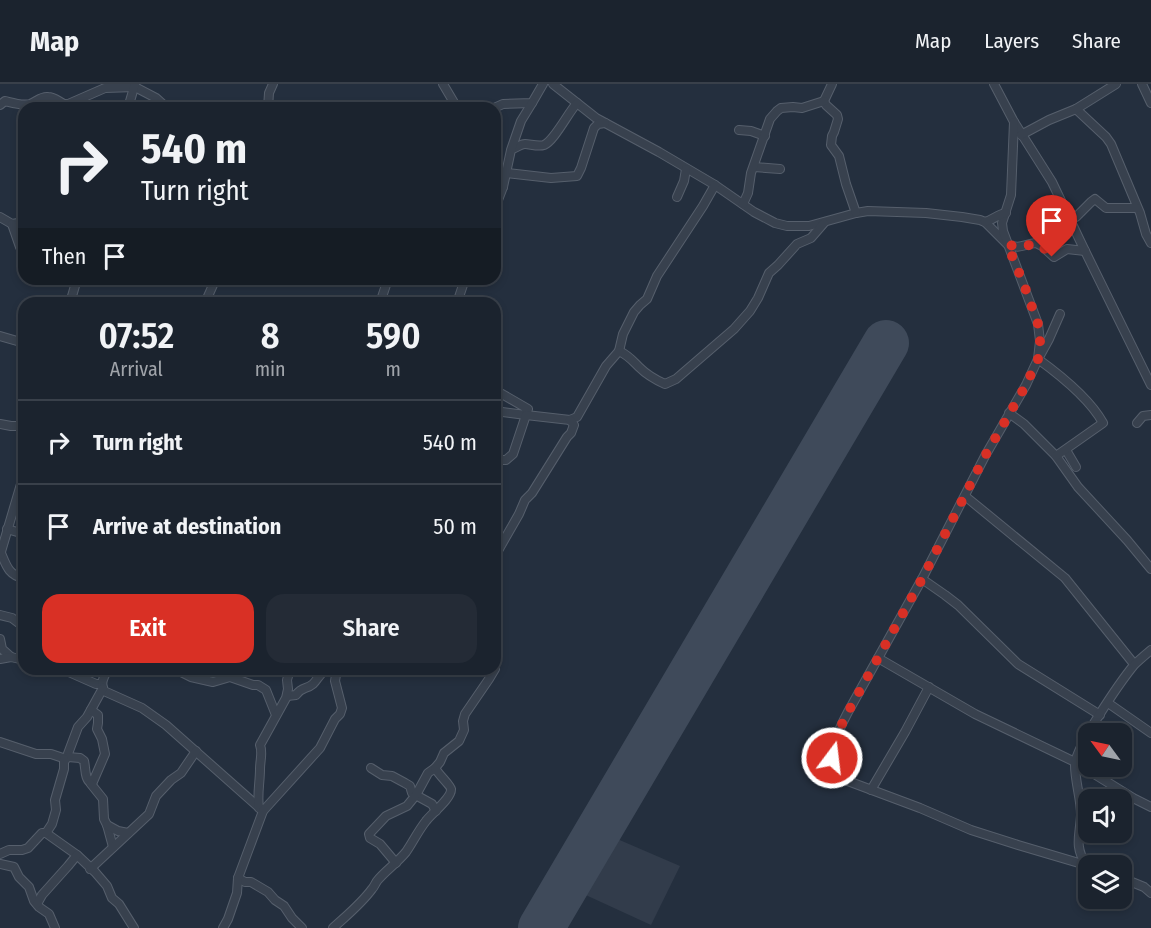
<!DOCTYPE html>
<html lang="en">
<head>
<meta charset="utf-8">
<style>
  body { margin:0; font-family:"Fira Sans Condensed",sans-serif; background:#242b36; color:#f1f3f6; height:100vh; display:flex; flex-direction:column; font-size:22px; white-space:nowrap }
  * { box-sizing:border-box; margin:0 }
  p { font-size:20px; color:#a0a4aa }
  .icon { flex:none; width:33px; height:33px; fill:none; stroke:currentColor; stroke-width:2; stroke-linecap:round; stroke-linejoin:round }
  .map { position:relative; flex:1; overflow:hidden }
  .panel { position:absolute; left:18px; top:213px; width:483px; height:378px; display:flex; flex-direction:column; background:#1b232e; border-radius:18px; box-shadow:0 3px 9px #0003,0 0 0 2px #39404a }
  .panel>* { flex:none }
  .top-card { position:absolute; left:18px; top:18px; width:483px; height:183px; border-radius:18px; box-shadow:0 3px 9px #0003,0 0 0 2px #39404a; background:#1b232e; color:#f1f3f6; overflow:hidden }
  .needle { width:39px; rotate:303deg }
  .fabs { position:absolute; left:1078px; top:639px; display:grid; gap:12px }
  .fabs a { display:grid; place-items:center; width:54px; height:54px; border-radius:12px; background:#1b232e; box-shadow:0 3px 9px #0003,0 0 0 2px #39404a; font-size:30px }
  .pin { position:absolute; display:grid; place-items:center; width:51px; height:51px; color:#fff; margin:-62px -26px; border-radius:50% 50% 50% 0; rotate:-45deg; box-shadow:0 0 6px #0007 }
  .pin .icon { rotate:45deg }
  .me { position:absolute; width:66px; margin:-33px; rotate:15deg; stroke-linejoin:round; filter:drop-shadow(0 0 4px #0008) }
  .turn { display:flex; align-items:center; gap:21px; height:126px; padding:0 24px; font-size:27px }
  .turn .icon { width:78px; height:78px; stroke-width:2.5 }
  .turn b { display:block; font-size:42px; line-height:51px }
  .then { display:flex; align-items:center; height:57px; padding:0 24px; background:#0003; gap:12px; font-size:22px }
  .eta { display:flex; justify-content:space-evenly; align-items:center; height:102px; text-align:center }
  .eta b { font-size:36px; font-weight:600; line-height:42px }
  .primary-button { display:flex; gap:12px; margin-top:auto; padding:12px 24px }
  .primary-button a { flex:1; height:69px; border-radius:18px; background:#d93025; color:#fff; font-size:24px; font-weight:600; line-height:69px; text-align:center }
  .primary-button a+a { background:#242b36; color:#f1f3f6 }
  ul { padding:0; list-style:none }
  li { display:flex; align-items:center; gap:18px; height:84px; padding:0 24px; border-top:2px solid #39404a }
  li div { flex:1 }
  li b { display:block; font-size:22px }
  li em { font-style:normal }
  header { display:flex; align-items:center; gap:36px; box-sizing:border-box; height:84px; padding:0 30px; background:#1b232e; border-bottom:2px solid #39404a }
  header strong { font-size:28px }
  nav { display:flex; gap:33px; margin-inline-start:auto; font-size:21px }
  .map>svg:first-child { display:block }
</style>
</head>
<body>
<header>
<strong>Map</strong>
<nav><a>Map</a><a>Layers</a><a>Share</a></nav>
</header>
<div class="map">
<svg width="1151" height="844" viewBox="0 0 1151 844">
  <rect width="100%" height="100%" fill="#242f3e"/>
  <polygon fill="#323c4b" points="608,751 680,782 651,841 577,807"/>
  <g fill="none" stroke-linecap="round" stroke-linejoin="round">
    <polyline stroke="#3f4a5a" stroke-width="46" points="541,844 886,259"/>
    <defs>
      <g id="minor">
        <polyline points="443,0 456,22 455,24"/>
        <path d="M553 0 596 34 659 68 715 101 754 128 775 139 787 142H809L856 129 868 127 926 129 962 133 980 136 985 138 1007 160C1020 166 1024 160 1036 159L1042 162 1054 173 1067 165 1085 167"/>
        <polyline points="832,0 824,17 826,21 837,31 838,35 834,48 832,52 831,61 839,72 846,100 856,129"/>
        <polyline points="994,0 1014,38 1052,98 1085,167 1151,301"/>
        <polyline points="1142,0 1151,19"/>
        <path d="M0 21 5 17C13 19 22 22 30 20 36 18 41 12 48 13 55 13 59 18 66 21L105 4 135 3 156 14 167 24"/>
        <polyline points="128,24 135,0"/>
        <polyline points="268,24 269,9 273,0"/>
        <polyline points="494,24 503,20 532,19 543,0"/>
        <polyline points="1076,25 1106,53 1111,60 1140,129 1146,150 1151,159"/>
        <path d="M1014 38 1011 111 1002 139 1003 147 1038 240 1040 257 1038 275 1026 301 985 372 922 495 848 628C839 645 823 676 837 693L920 724 971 746 1018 761 1089 782"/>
        <polyline points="739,46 751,47 765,52"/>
        <polyline points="1021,51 1049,36 1076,25 1116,0"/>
        <path d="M512 65C517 64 520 60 525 60 530 60 538 63 544 61 554 57 568 29 577 19"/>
        <polyline points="754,83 780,85"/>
        <polyline points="507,89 551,94 577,92 581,84 594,44 598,40 605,39"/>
        <polyline points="495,99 503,103"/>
        <polyline points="677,113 684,97 686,85"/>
        <polyline points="743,120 748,109 751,89 770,35 777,27 781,24 793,23 802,24 824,17"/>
        <polyline points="495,124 503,103 511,66 521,37 532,19"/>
        <polyline points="0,133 12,140 24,138"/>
        <polyline points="1069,134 1076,133 1091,118 1095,115 1106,124 1137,124"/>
        <path d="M985 138C993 136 998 130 1006 129"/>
        <polyline points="12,140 20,163 24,168"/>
        <polyline points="70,219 77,195"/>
        <polyline points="205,219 213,201 214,195"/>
        <polyline points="380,219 388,195"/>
        <polyline points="457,219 465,195"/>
        <polyline points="0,252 24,259"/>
        <polyline points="619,267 623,250 634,228 640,221 647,215 657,192 703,122 715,101"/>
        <polyline points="495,306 528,325 526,331 495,327"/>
        <polyline points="1009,329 1024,340 1056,372 1078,403 1127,456 1151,485"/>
        <polyline points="1137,339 1143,332 1151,331"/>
        <polyline points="0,340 11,342 24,342"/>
        <polyline points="1066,366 1076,383"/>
        <path d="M1056 372 1103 339C1090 315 1060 291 1038 275L1049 255 1060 230"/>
        <path d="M495 376H506L513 370 526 331 570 336 577 333 606 282 619 267C628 271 632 276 639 283 646 290 656 296 665 300L676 295 734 245 750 227 758 214 769 189 778 181 797 160 811 154 824 139"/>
        <polyline points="965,412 1065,494 1134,580"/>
        <polyline points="7,445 24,450"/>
        <path d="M1 469C6 481 9 492 24 494"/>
        <polyline points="0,471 24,390"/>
        <polyline points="495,472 519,430 525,416 532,409 567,353 571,349 574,341 570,336"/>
        <polyline points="922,495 945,511 958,521 1018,580 1100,631"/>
        <polyline points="0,531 12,534 24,543"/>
        <polyline points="0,555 2,565 11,573"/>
        <polyline points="878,574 975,630 1075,678 1133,714 1151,723"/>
        <polyline points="0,575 11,573 24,576"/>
        <polyline points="62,585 96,600 102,600"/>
        <path d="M108 585C104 593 100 598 104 607L142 624 166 641 263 727"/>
        <polyline points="177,586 191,593 213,598 230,593 253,601 258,601 266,606 276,631"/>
        <path d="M287 612 296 611C302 602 306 606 313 600 318 595 319 590 327 585"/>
        <polyline points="1108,619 1151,649"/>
        <polyline points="0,658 36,670 51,670 66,675 78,643 87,633 103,604"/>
        <path d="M68 673 80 674 84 677C86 685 84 695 92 700L105 670 102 655 97 645 98 639V631L91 626"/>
        <polyline points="371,684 382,691 392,692 405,699 410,702 412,709 432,720 436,727"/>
        <polyline points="91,700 103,715 104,735 107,741 113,763"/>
        <polyline points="871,706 905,648 929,603"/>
        <path d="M259 724C257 711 260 698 260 685 260 676 263 669 260 661L286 614 288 605 287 596 290 585"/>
        <polyline points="107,741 118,747 128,749"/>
        <polyline points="46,749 77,771 95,788 107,802 112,814 119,820 134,844"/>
        <polyline points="0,770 9,766 22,766 28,764 42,749 46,749 52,740 56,726 55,716 64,685 64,675"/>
        <polyline points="396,779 380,760 370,754 369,750 386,732 407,722 416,711 428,689 435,684"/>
        <polyline points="0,780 14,783 19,793 29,803 34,817 39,823 49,830 55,844"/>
        <path d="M1086 780C1074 763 1080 751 1081 731 1081 714 1075 698 1075 681 1075 663 1121 597 1134 581 1139 576 1145 571 1151 566"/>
        <polyline points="90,785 149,730 156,712 171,696 181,689 196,667"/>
        <polyline points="238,794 245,798 251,798 268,808 275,816 284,822 292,834 302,844"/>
        <polyline points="1122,794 1144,803 1151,809"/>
        <polyline points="37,820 42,811 68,782 77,771"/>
        <polyline points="223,844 228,835 237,809 238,794 263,727 320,664 335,635 340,630 342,624 335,597 337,585"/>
        <path d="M333 844C346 832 361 820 372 805 374 803 375 800 377 797 385 787 397 779 406 768 413 758 418 747 426 737 431 730 452 714 451 705 451 702 438 690 435 684L440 678 444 669 459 657 464 646 463 637 465 630 489 595 495 585"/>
      </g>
    </defs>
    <use href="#minor" stroke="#565f6c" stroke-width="10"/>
    <use href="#minor" stroke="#38414e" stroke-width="8"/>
  </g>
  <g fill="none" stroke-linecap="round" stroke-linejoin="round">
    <polyline stroke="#d93025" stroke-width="10" stroke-dasharray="0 18" points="832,674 837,650 848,628 922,495 985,372 1026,301 1038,275 1040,257 1038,240 1023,198 1007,160 1019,164 1036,159 1042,162 1052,173"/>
  </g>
</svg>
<div class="fabs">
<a><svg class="needle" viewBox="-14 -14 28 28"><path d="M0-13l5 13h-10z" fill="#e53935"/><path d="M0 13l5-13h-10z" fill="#a0a4aa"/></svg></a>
<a><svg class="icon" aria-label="sound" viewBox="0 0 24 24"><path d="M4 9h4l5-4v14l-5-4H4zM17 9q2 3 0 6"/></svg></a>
<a><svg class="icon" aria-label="layers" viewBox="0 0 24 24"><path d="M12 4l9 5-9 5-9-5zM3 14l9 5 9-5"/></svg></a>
</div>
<div class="pin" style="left:1052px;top:173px;background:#d93025"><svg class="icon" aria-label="arrive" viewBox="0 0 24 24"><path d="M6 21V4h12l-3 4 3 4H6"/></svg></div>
<svg class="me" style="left:832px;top:674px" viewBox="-20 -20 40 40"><circle r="17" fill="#d93025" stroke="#fff" stroke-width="3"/><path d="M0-11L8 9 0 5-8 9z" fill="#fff"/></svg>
<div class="top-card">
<div class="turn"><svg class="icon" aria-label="right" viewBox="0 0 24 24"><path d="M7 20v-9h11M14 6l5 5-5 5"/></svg><div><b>540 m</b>Turn right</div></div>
<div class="then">Then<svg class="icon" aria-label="arrive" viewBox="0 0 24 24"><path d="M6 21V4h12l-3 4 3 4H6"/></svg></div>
</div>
<section class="panel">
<div class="eta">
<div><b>07:52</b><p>Arrival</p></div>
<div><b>8</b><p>min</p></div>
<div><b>590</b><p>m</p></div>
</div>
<ul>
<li><svg class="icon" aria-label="right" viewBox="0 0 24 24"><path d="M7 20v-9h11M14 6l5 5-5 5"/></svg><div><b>Turn right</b></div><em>540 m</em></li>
<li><svg class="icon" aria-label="arrive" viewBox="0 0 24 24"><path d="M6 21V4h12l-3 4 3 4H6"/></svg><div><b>Arrive at destination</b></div><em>50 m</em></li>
</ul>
<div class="primary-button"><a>Exit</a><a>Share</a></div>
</section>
</div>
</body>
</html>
